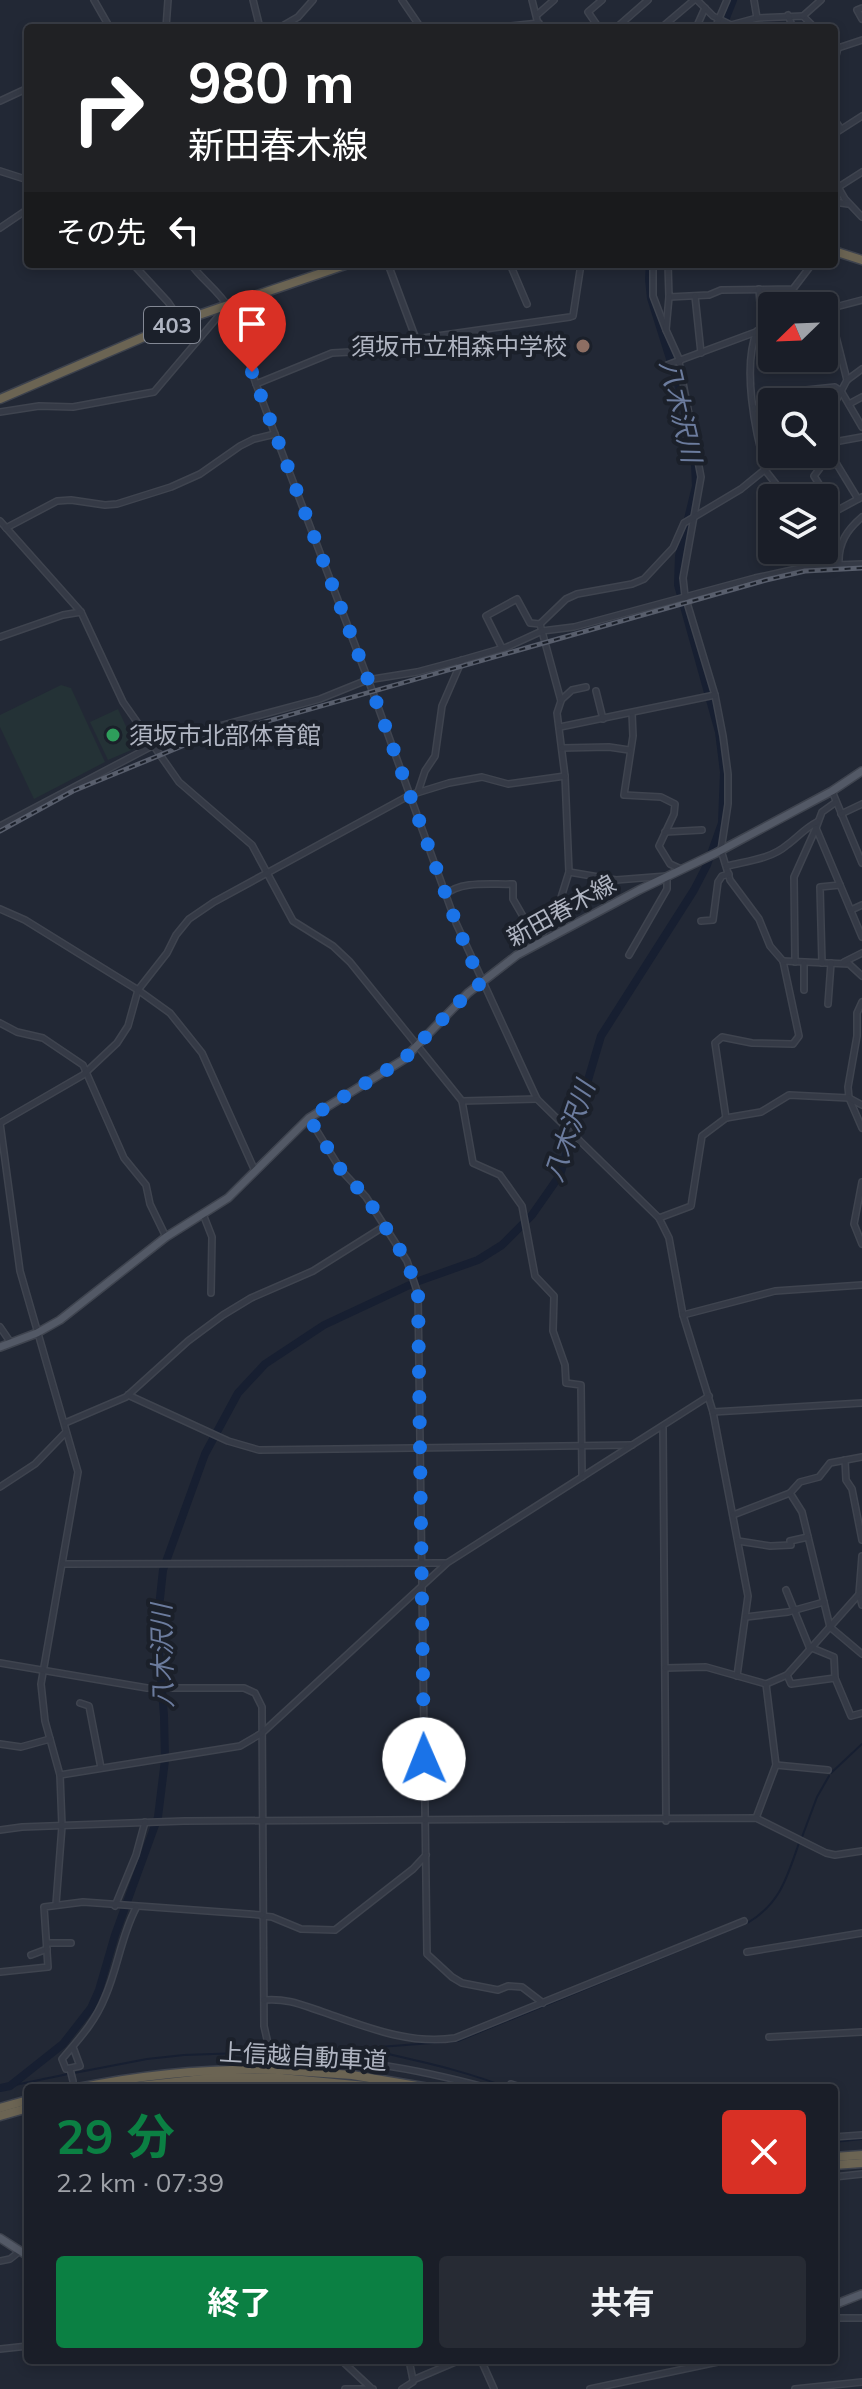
<!DOCTYPE html>
<html lang="ja">
<head>
<meta charset="utf-8">
<style>
  body { margin:0; font-family:Mulish,"Noto Sans JP",sans-serif; background:#272b34; color:#f1f3f6; height:100vh; display:flex; flex-direction:column; font-size:30px; white-space:nowrap }
  * { box-sizing:border-box; margin:0 }
  p { font-size:26px; color:#9fa2a8 }
  .icon { flex:none; width:44px; height:44px; fill:none; stroke:currentColor; stroke-width:2; stroke-linecap:round; stroke-linejoin:round }
  .map { position:relative; flex:1; overflow:hidden }
  .panel { position:absolute; left:24px; top:2084px; width:814px; height:280px; display:flex; flex-direction:column; background:#1a1e28; border-radius:8px; box-shadow:0 4px 12px #0003,0 0 0 2px #383c45 }
  .panel>* { flex:none }
  .hud { position:absolute; left:24px; top:24px; width:814px; height:244px; border-radius:8px; box-shadow:0 4px 12px #0003,0 0 0 2px #383c45; background:#202124; color:#fff; overflow:hidden }
  .needle { width:52px; rotate:247deg }
  .fabs { position:absolute; left:758px; top:292px; display:grid; gap:16px }
  .fabs a { display:grid; place-items:center; width:80px; height:80px; border-radius:8px; background:#1a1e28; box-shadow:0 4px 12px #0003,0 0 0 2px #383c45; font-size:40px }
  .pin { position:absolute; display:grid; place-items:center; width:68px; height:68px; color:#fff; margin:-82px -34px; border-radius:50% 50% 50% 0; rotate:-45deg; box-shadow:0 0 8px #0007 }
  .pin .icon { rotate:45deg }
  .me { position:absolute; width:88px; margin:-44px; rotate:359deg; stroke-linejoin:round; filter:drop-shadow(0 0 6px #0008) }
  .turn { display:flex; align-items:center; gap:28px; height:168px; padding:0 32px; font-size:36px }
  .turn .icon { width:104px; height:104px; stroke-width:2.5 }
  .turn b { display:block; font-size:56px; line-height:68px }
  .then { display:flex; align-items:center; height:76px; padding:0 32px; background:#0003; gap:16px; font-size:30px }
  .round { display:grid; place-items:center; flex:none; width:84px; height:84px; border-radius:8px; background:#272b34 }
  .head { display:flex; align-items:center; justify-content:space-between; height:136px; padding:0 32px }
  h1 { font-size:48px; font-weight:700; line-height:60px; color:#0b8043 }
  .cta { display:flex; gap:16px; margin-top:auto; padding:16px 32px }
  .cta a { flex:1; height:92px; border-radius:8px; background:#0b8043; color:#fff; font-size:32px; font-weight:700; line-height:92px; text-align:center }
  .cta a+a { background:#272b34; color:#f1f3f6 }
  .map>svg:first-child { display:block }
</style>
</head>
<body>
<div class="map">
<svg width="862" height="2389" viewBox="0 0 862 2389">
  <rect width="100%" height="100%" fill="#222835"/>
  <g fill="#243236">
    <polygon points="61,685 71,688 105,762 34,799 0,727 0,715"/>
    <polygon points="118,709 136,748 108,760 90,722"/>
  </g>
  <g fill="none" stroke-linecap="round" stroke-linejoin="round">
    <g stroke="#171f31" stroke-width="2">
      <polyline points="831,1773 862,1744"/>
      <polyline points="802,1837 817,1797 829,1776"/>
      <path d="M363 2048C412 2060 461 2069 508 2088"/>
      <path d="M74 2073 147 2059 184 2055 353 2049 458 2041 749 1922C781 1902 787 1877 799 1843"/>
      <polyline points="10,2086 68,2074"/>
      <polyline points="834,2142 862,2139"/>
    </g>
    <g stroke="#171f31" stroke-width="8">
      <polyline points="722,28 733,0"/>
      <polyline points="0,2088 10,2086 63,2044 91,2008 99,1990 115,1935 158,1817 165,1760 164,1716 157,1626 163,1570 205,1454 238,1393 265,1364 324,1325 416,1282 478,1260 502,1245 532,1215 560,1175 601,1036 694,890 707,865 722,823 724,772 719,732 678,585 679,556 696,486 695,464 682,397 651,298 649,279 650,264"/>
    </g>
    <defs>
      <g id="minor">
        <polyline points="94,0 110,28"/>
        <polyline points="253,0 260,28"/>
        <polyline points="402,0 421,28"/>
        <polyline points="532,0 539,28"/>
        <polyline points="697,0 713,16 731,25 757,18 803,16 815,28"/>
        <polyline points="754,0 757,18"/>
        <polyline points="862,8 857,10 862,19"/>
        <polyline points="538,14 554,0"/>
        <polyline points="788,15 793,28"/>
        <polyline points="803,16 821,0"/>
        <polyline points="166,28 168,0"/>
        <polyline points="279,28 298,17 313,0"/>
        <polyline points="491,28 539,23"/>
        <polyline points="599,28 588,12 602,0"/>
        <polyline points="616,28 648,0"/>
        <polyline points="661,28 694,0"/>
        <polyline points="696,28 705,8"/>
        <polyline points="715,28 727,0"/>
        <polyline points="834,45 838,48 834,63"/>
        <polyline points="838,48 862,40"/>
        <polyline points="0,101 28,88"/>
        <polyline points="834,119 841,129"/>
        <polyline points="834,134 862,116"/>
        <polyline points="0,171 28,180"/>
        <polyline points="834,180 845,199 862,217"/>
        <polyline points="837,188 862,172"/>
        <polyline points="834,202 848,204"/>
        <polyline points="0,228 28,209"/>
        <polyline points="133,264 168,302 181,321"/>
        <path d="M191 264C201 279 220 292 228 307 243 330 247 359 256 384L372 690 456 923 530 1084 537 1099 659 1218 669 1238 683 1315 713 1412 748 1596 737 1676"/>
        <polyline points="388,264 416,339"/>
        <polyline points="510,264 527,304"/>
        <polyline points="653,264 653,296 666,330"/>
        <polyline points="668,264 669,297 709,295 721,290 793,289 812,264"/>
        <polyline points="759,289 762,329"/>
        <polyline points="695,296 701,353"/>
        <polyline points="669,297 666,330 680,361"/>
        <polyline points="829,309 847,380"/>
        <polyline points="824,310 862,300"/>
        <polyline points="770,327 772,337"/>
        <path d="M757 331C742 367 755 432 766 469"/>
        <polyline points="824,356 840,355"/>
        <polyline points="780,358 781,361"/>
        <polyline points="679,362 701,477 683,578 685,596 715,695 723,736 728,774 728,804 721,850 730,880 759,919 770,946 783,961 799,1036 793,1044 752,1043 722,1037 715,1043 726,1118"/>
        <polyline points="667,365 772,326"/>
        <polyline points="256,384 332,353 369,351 416,339 570,317 573,316 581,264"/>
        <polyline points="790,402 787,392 835,387 841,391 862,427"/>
        <polyline points="849,404 862,397"/>
        <polyline points="754,408 772,408"/>
        <polyline points="0,412 39,406 73,407 154,392 227,306"/>
        <polyline points="824,414 837,399 847,380 862,369"/>
        <polyline points="824,443 858,499"/>
        <polyline points="827,449 834,442 862,437"/>
        <polyline points="824,454 819,462 820,468 814,476 836,511 862,497"/>
        <polyline points="765,470 787,498"/>
        <polyline points="0,521 81,612 123,702 179,782 252,845 293,921 333,946 350,962 462,1101 537,1099"/>
        <polyline points="6,528 57,501 71,500 105,505 117,504 171,487 200,474 240,446 254,439 275,434"/>
        <polyline points="812,550 818,566"/>
        <path d="M839 564C838 543 847 530 862 517"/>
        <polyline points="540,624 561,701 557,713 565,776 569,872 549,936"/>
        <polyline points="0,637 63,615 81,612"/>
        <polyline points="502,648 486,616 517,599 530,623 540,624 566,599 577,594 632,584 644,579 673,548 684,523 741,489 784,454"/>
        <polyline points="596,691 603,719"/>
        <polyline points="561,700 572,690 586,687"/>
        <polyline points="632,713 633,736 624,795 661,797 675,804 674,814 659,846 670,864 681,869"/>
        <polyline points="560,727 715,695"/>
        <polyline points="562,748 609,747 629,750"/>
        <polyline points="832,791 862,863"/>
        <polyline points="418,792 425,771 435,756 442,706 462,660"/>
        <polyline points="836,802 822,812 816,828 862,937"/>
        <polyline points="841,814 862,804"/>
        <polyline points="0,826 154,745 175,738 320,699 367,680 417,672 462,660 507,647 542,631 574,627 755,578 810,566 862,564"/>
        <polyline points="665,832 702,830"/>
        <path d="M727 866C747 861 771 859 787 845 798 837 804 829 817 822"/>
        <polyline points="569,872 616,880 667,876 667,889 629,955"/>
        <path d="M445 895C461 880 493 885 513 884V899L528 925"/>
        <polyline points="0,909 25,920 138,990 170,1013 202,1053 255,1171"/>
        <polyline points="851,910 862,905"/>
        <polyline points="701,921 713,920 718,882 722,876 729,874"/>
        <polyline points="518,954 528,925 559,901"/>
        <polyline points="783,961 849,964 862,976"/>
        <polyline points="795,962 794,877 816,828"/>
        <polyline points="844,962 862,953"/>
        <polyline points="804,963 804,990"/>
        <polyline points="822,963 820,887 840,885"/>
        <polyline points="862,1002 857,1013 857,1036 848,1087 849,1098 862,1128"/>
        <polyline points="828,1004 831,963"/>
        <polyline points="0,1023 17,1032 43,1038 83,1065 124,1158 146,1185 150,1204 166,1237"/>
        <polyline points="462,1101 473,1163 500,1175 522,1206 535,1276 554,1296 553,1331 565,1365 566,1383 581,1385 582,1477"/>
        <polyline points="309,1118 341,1170 366,1197 407,1261 418,1294 427,1954 452,1977 462,1983 498,1990 508,1986 522,1987 543,2003"/>
        <polyline points="0,1123 20,1271 78,1472 41,1684 45,1721 60,1775 62,1826 56,1904"/>
        <polyline points="0,1123 83,1075 117,1043 128,1026 138,990 167,953 176,935 189,919 214,902 410,795 449,783 482,777 508,784 565,776"/>
        <polyline points="862,1182 854,1224 862,1244"/>
        <polyline points="203,1214 212,1237 211,1293"/>
        <polyline points="659,1218 691,1206 702,1136 726,1118 761,1112 789,1095 849,1098 862,1105"/>
        <polyline points="683,1315 775,1291 862,1285"/>
        <polyline points="0,1327 11,1343"/>
        <polyline points="128,1395 228,1441 259,1450 632,1445"/>
        <polyline points="713,1412 862,1403"/>
        <polyline points="65,1423 126,1397 188,1341 223,1315 251,1298 313,1271 383,1227"/>
        <polyline points="663,1428 666,1821"/>
        <polyline points="845,1460 846,1480 852,1489 862,1540"/>
        <polyline points="0,1487 35,1464 66,1432"/>
        <polyline points="790,1493 802,1512 830,1627 862,1654"/>
        <polyline points="733,1515 790,1493 800,1482 819,1477 830,1463 862,1457"/>
        <polyline points="738,1541 770,1546 791,1545 790,1541 808,1537"/>
        <polyline points="862,1556 859,1594 862,1605"/>
        <polyline points="63,1564 446,1563"/>
        <polyline points="786,1590 810,1649"/>
        <polyline points="746,1617 788,1612 824,1602"/>
        <polyline points="812,1648 834,1657 835,1678"/>
        <polyline points="0,1663 147,1688 244,1688 255,1693 262,1707 264,2026 278,2088"/>
        <polyline points="665,1668 706,1667 766,1684 787,1675 862,1591"/>
        <polyline points="787,1675 791,1684 835,1678 851,1716 862,1713"/>
        <polyline points="80,1703 89,1706 101,1768"/>
        <polyline points="0,1744 21,1747 50,1739"/>
        <polyline points="776,1765 828,1770"/>
        <polyline points="60,1775 240,1746 262,1733 447,1563 709,1396"/>
        <polyline points="756,1818 776,1765 766,1684"/>
        <polyline points="0,1830 22,1827 184,1821 756,1818 826,1853 835,1855 862,1851"/>
        <polyline points="115,1906 136,1855 145,1822"/>
        <polyline points="262,1916 272,1917 301,1929 335,1930 413,1869 426,1855"/>
        <polyline points="47,1943 71,1943"/>
        <polyline points="747,1952 862,1933"/>
        <polyline points="31,1955 47,1949"/>
        <polyline points="0,1972 48,1967 44,1907 83,1902 262,1915"/>
        <path d="M264 2000C287 1998 302 2005 323 2012 366 2027 410 2045 455 2038L744 1921"/>
        <polyline points="769,2037 862,2032"/>
        <path d="M73 2047 80 2066 66 2069 62 2059C79 2039 95 2022 105 1997 118 1968 121 1936 136 1908"/>
        <path d="M271 2059C345 2055 417 2069 488 2088"/>
        <polyline points="70,2069 73,2081"/>
        <polyline points="511,2088 511,2084 524,2088"/>
        <polyline points="834,2137 862,2135"/>
        <polyline points="834,2177 862,2174"/>
        <polyline points="0,2261 10,2259 20,2251"/>
        <polyline points="834,2318 862,2318"/>
        <polyline points="0,2349 28,2346"/>
        <polyline points="341,2360 370,2387"/>
        <polyline points="409,2360 413,2380"/>
        <polyline points="481,2360 494,2389"/>
        <polyline points="345,2389 373,2389"/>
        <polyline points="402,2389 413,2382 413,2380 460,2360"/>
        <polyline points="590,2389 727,2360"/>
        <polyline points="795,2389 862,2382"/>
      </g>
      <g id="major">
        <polyline points="0,1347 37,1333 60,1320 166,1237 228,1198 309,1118 403,1060 468,993 517,955 639,890 716,853 832,791 862,771"/>
        <polyline points="0,2238 28,2256"/>
        <polyline points="834,2305 862,2294"/>
      </g>
      <g id="highway">
        <polyline points="834,251 862,260"/>
        <polyline points="0,399 181,321 348,264"/>
        <polyline points="280,2070 352,2075 429,2088"/>
        <polyline points="281,2078 387,2088"/>
        <polyline points="0,2108 28,2100"/>
        <polyline points="0,2116 28,2108"/>
        <polyline points="834,2157 862,2155"/>
        <polyline points="834,2165 862,2163"/>
      </g>
    </defs>
    <use href="#minor" stroke="#3f444f" stroke-width="8"/>
    <use href="#major" stroke="#3f444f" stroke-width="10"/>
    <use href="#highway" stroke="#3d424d" stroke-width="11"/>
    <use href="#minor" stroke="#353a46" stroke-width="5"/>
    <use href="#major" stroke="#535966" stroke-width="7"/>
    <use href="#highway" stroke="#6b6453" stroke-width="8"/>
    <defs>
      <polyline id="rail" points="0,831 73,791 187,744 766,580 805,571 862,568"/>
    </defs>
    <use href="#rail" stroke="#585e6c" stroke-width="5"/>
    <use href="#rail" stroke="#1b202a" stroke-width="2" stroke-dasharray="6" stroke-linecap="butt"/>
    <defs>
      <g id="highway-bridge">
        <path d="M78 2088C145 2074 212 2068 280 2070"/>
        <polyline points="120,2088 212,2078 281,2078"/>
      </g>
    </defs>
    <use href="#highway-bridge" stroke="#3d424d" stroke-width="11" stroke-linecap="butt"/>
    <use href="#highway-bridge" stroke="#6b6453" stroke-width="8"/>
  </g>
  <g fill="none" stroke-linecap="round" stroke-linejoin="round">
    <polyline stroke="#1a73e8" stroke-width="14" stroke-dasharray="0 25.2" points="252,372 379,709 456,923 481,983 468,993 403,1060 309,1118 341,1170 366,1197 407,1261 418,1294 424,1759"/>
  </g>
  <circle fill="#8d6e63" stroke="#1b202a" stroke-width="3" cx="583" cy="346" r="8"/>
  <circle fill="#2e9e5b" stroke="#1b202a" stroke-width="3" cx="113" cy="735" r="8"/>
  <g text-anchor="middle" dominant-baseline="central" stroke-width="8" stroke-linejoin="round" paint-order="stroke">
    <rect fill="#1b202a" stroke="#838894" stroke-width="2" x="144" y="307" width="56" height="36" rx="6"/>
    <g font-size="22" font-weight="bold" fill="#b0b5c2">
      <text x="172" y="325">403</text>
    </g>
    <g font-size="24" fill="#b0b5c2" stroke="#1b202a" text-anchor="end">
      <text x="567" y="346">須坂市立相森中学校</text>
      <text x="129" y="735" text-anchor="start">須坂市北部体育館</text>
    </g>
    <g font-size="24" fill="#b0b5c2" stroke="#1b202a">
      <text transform="translate(561 910) rotate(-29)">新田春木線</text>
      <text transform="translate(303 2056) rotate(3)">上信越自動車道</text>
    </g>
    <g font-size="26" font-style="italic" fill="#6c7c9e" stroke="#1b202a">
      <text transform="translate(681 411) rotate(77)">八木沢川</text>
      <text transform="translate(569 1131) rotate(-71)">八木沢川</text>
      <text transform="translate(162 1656) rotate(-91)">八木沢川</text>
    </g>
  </g>
</svg>
<div class="fabs">
<a><svg class="needle" viewBox="-14 -14 28 28"><path d="M0-13l5 13h-10z" fill="#e53935"/><path d="M0 13l5-13h-10z" fill="#9fa2a8"/></svg></a>
<a><svg class="icon" aria-label="search" viewBox="0 0 24 24"><circle cx="10" cy="10" r="6"/><path d="M15 15l6 6"/></svg></a>
<a><svg class="icon" aria-label="layers" viewBox="0 0 24 24"><path d="M12 4l9 5-9 5-9-5zM3 14l9 5 9-5"/></svg></a>
</div>
<div class="pin" style="left:252px;top:372px;background:#d93025"><svg class="icon" aria-label="arrive" viewBox="0 0 24 24"><path d="M6 21V4h12l-3 4 3 4H6"/></svg></div>
<svg class="me" style="left:424px;top:1759px" viewBox="-20 -20 40 40"><circle r="19" fill="#fff"/><path d="M0-13L10 11 0 6-10 11z" fill="#1a73e8"/></svg>
<div class="hud">
<div class="turn"><svg class="icon" aria-label="right" viewBox="0 0 24 24"><path d="M7 20v-9h11M14 6l5 5-5 5"/></svg><div><b>980 m</b>新田春木線</div></div>
<div class="then">その先<svg class="icon" aria-label="left" viewBox="0 0 24 24"><path d="M17 20v-9H6M10 6l-5 5 5 5"/></svg></div>
</div>
<section class="panel">
<div class="head"><div><h1>29 分</h1><p>2.2 km · 07:39</p></div><a class="round" style="background:#d93025;color:#fff"><svg class="icon" aria-label="close" viewBox="0 0 24 24"><path d="M6 6l12 12M18 6L6 18"/></svg></a></div>
<div class="cta"><a>終了</a><a>共有</a></div>
</section>
</div>
</body>
</html>
